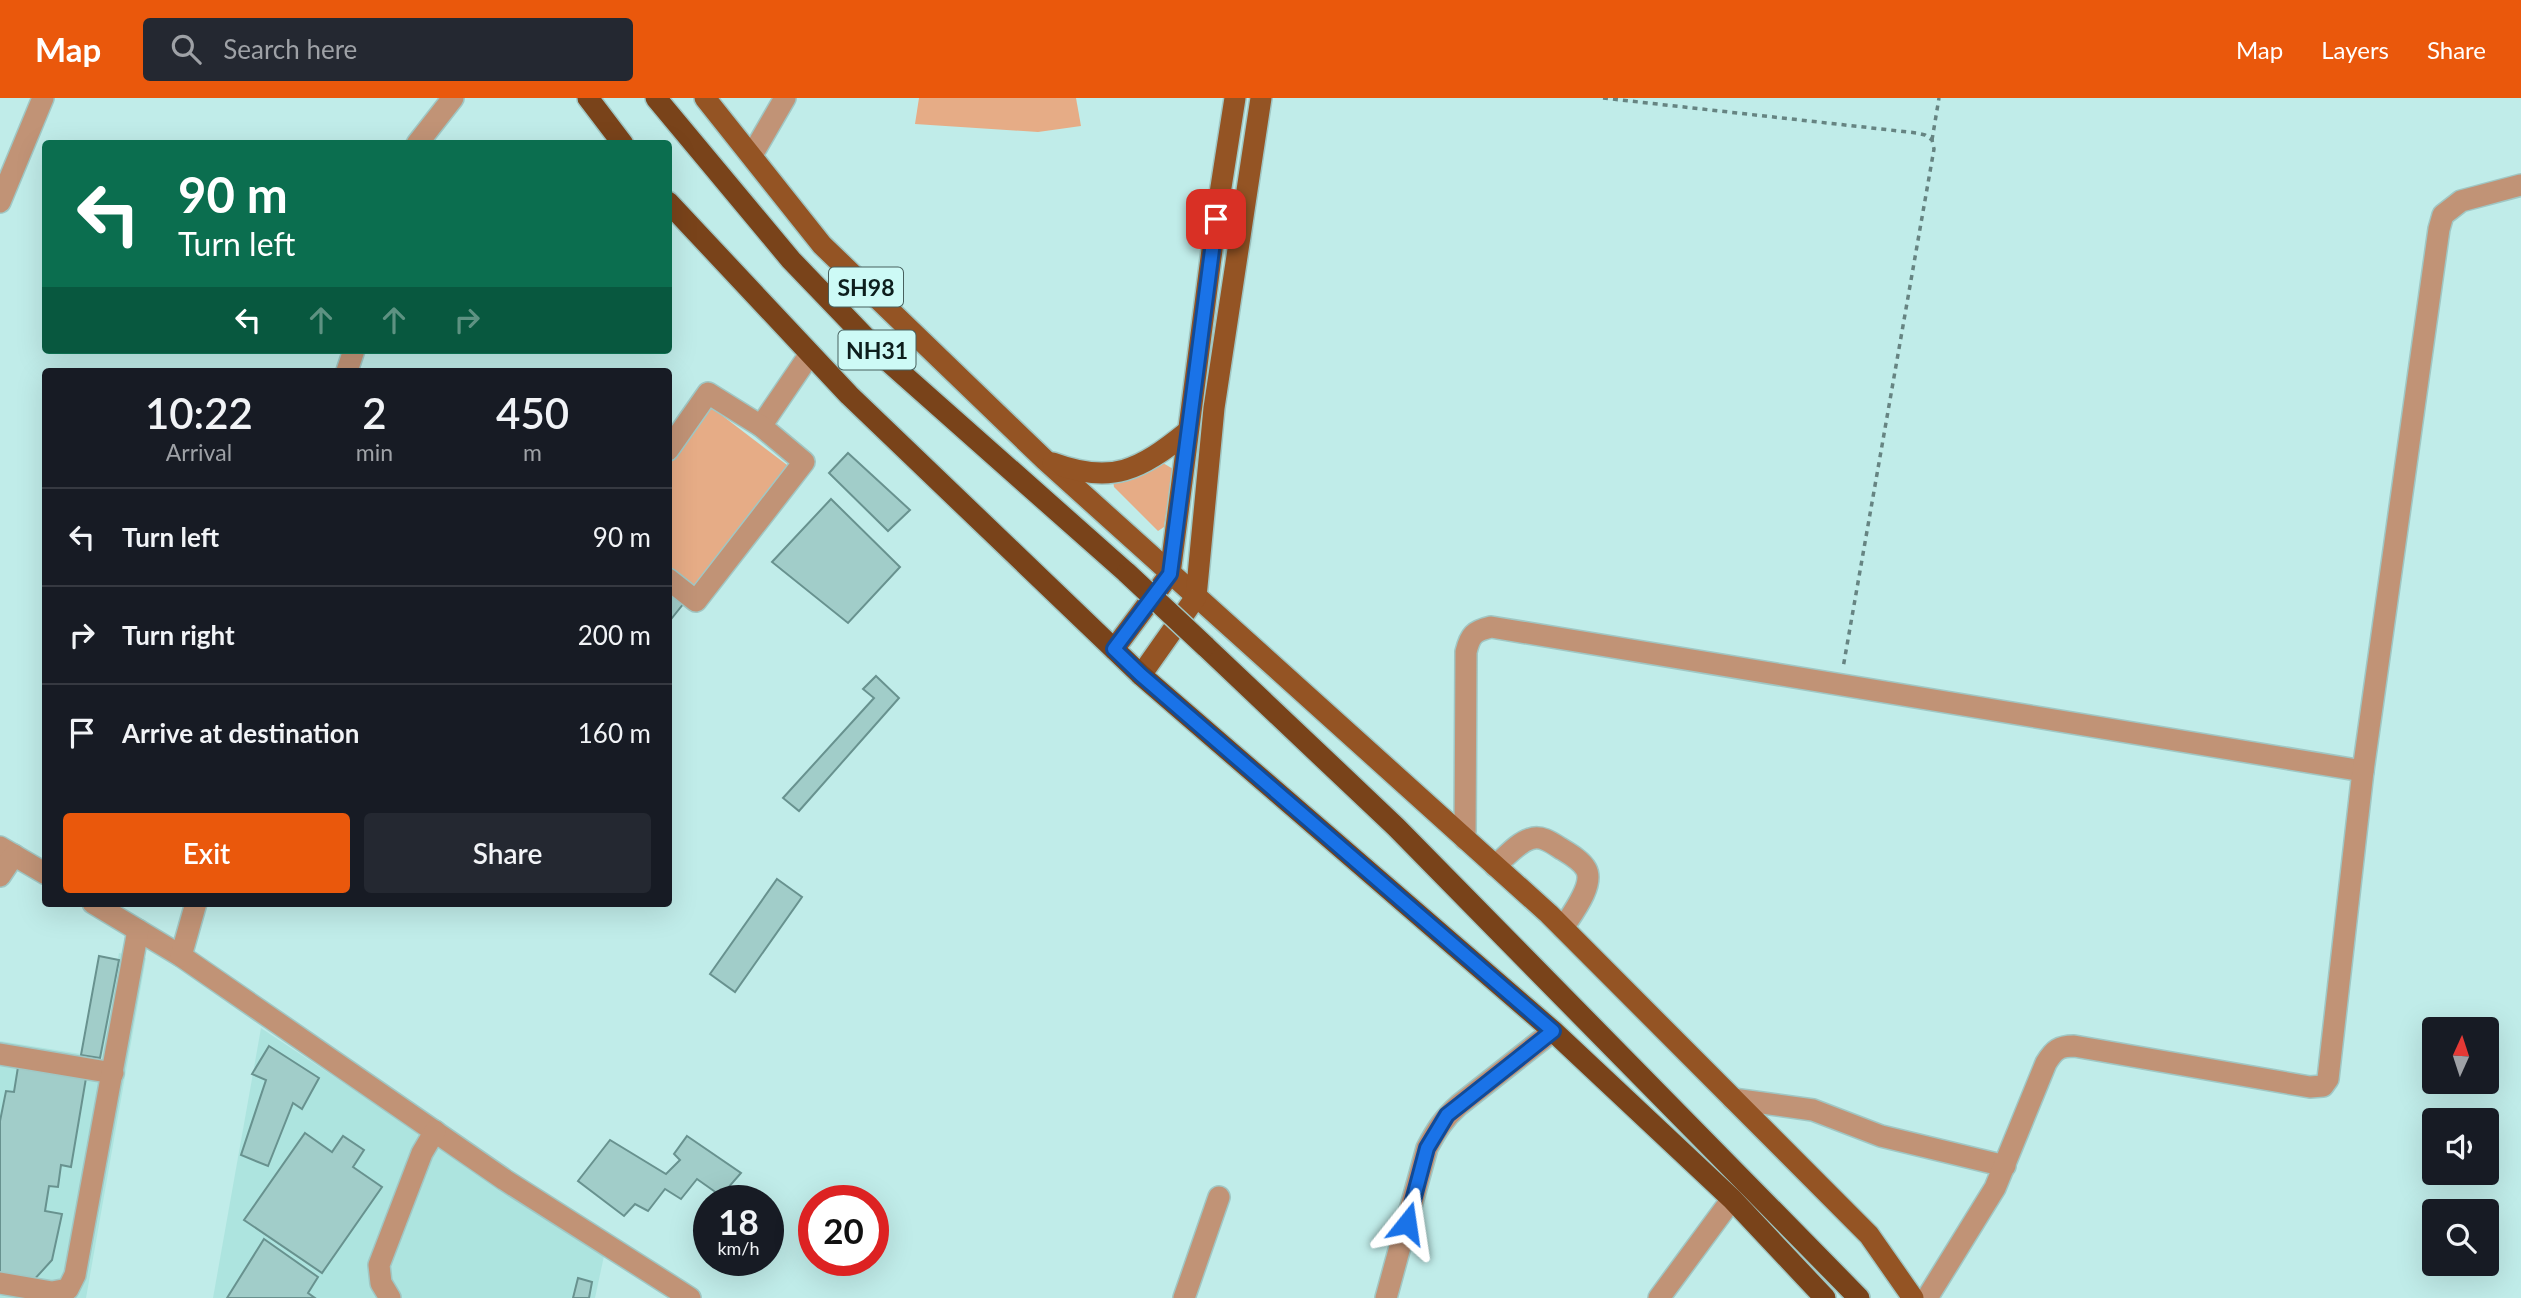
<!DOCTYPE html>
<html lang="en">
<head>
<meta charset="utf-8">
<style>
  body { margin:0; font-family:Lato,sans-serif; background:#242831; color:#f1f3f6; height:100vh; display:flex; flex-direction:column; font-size:26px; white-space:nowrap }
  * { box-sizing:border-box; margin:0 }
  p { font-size:23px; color:#9ea1a6 }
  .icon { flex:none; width:38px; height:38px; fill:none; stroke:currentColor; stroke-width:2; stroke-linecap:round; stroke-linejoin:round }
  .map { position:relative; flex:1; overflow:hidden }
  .drawer { position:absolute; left:42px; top:270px; width:630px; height:539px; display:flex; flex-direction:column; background:#171b24; border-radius:7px; box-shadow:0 7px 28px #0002 }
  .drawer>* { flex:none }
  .guide { position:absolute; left:42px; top:42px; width:630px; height:214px; border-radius:7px; box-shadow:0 7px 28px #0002; background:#0b6e4f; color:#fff; overflow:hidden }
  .needle { width:46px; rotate:3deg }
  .fabs { position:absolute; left:2422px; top:919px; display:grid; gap:14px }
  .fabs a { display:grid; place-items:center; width:77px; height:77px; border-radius:7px; background:#171b24; box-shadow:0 7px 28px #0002; font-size:35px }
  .speed { position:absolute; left:693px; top:1087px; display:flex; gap:14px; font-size:35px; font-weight:700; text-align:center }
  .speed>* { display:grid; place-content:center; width:91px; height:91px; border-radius:50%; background:#171b24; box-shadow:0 7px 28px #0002; line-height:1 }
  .speed small { font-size:18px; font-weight:400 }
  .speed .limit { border:10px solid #d22; background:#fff; color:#111 }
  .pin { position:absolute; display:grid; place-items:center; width:60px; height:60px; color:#fff; margin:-30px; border-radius:14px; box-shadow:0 4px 10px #0006 }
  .me { position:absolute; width:77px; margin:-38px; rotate:15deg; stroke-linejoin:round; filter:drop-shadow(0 0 5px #0008) }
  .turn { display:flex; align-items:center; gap:24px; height:147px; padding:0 21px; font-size:32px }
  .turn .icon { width:91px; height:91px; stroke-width:2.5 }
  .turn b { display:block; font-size:49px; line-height:60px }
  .lanes { display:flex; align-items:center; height:66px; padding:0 21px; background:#0003; justify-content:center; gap:35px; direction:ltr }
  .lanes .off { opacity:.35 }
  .eta { display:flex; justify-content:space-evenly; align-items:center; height:119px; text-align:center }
  .eta b { font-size:42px; font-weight:600; line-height:49px }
  .cta { display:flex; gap:14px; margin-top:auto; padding:14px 21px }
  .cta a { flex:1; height:80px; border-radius:7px; background:#ea580c; color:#fff; font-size:28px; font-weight:600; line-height:80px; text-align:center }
  .cta a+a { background:#242831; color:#f1f3f6 }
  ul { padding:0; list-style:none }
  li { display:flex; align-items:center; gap:21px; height:98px; padding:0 21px; border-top:2px solid #363941 }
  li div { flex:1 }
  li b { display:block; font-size:26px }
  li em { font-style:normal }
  header { display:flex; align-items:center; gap:42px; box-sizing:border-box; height:98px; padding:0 35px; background:#ea580c; color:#fff }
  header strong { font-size:33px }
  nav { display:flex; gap:38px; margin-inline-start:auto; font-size:24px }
  .search { width:490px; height:63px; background:#242831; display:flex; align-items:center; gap:18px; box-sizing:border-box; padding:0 24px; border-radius:7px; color:#9ea1a6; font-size:26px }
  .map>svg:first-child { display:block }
</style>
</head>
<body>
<header>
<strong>Map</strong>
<div class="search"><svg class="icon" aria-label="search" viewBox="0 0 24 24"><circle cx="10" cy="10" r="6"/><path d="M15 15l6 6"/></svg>Search here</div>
<nav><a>Map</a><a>Layers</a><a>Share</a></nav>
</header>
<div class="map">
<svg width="2521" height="1200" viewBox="0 0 2521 1200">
  <rect width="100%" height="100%" fill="#c0ece9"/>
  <g fill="#ade4df">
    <polygon points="119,855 146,860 86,1200 0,1200 0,943 81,956 99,858 118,861"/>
    <polygon points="261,930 604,1158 595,1200 213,1200"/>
  </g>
  <g fill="#e6ac86">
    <polygon points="919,0 1076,0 1081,28 1038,34 915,26"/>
    <polygon points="711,309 791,370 696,491 669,470 669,366"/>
    <polygon points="1163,365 1173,371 1164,429 1158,433 1114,389 1113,383 1121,376"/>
  </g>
  <g fill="#a1cdc9" stroke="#68928f" stroke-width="2">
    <polygon points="848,355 910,412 888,433 829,375"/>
    <polygon points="831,401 900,469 848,525 772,464"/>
    <polygon points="668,493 684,505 668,525"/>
    <polygon points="876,578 899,600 799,713 783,700 874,600 863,591"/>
    <polygon points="777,781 802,799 735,894 710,876"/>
    <polygon points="99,858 119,862 100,960 81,957"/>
    <polygon points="269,948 319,980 302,1011 293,1005 268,1068 241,1057 266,982 252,976"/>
    <polygon points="18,969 86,980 71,1069 61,1067 58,1089 49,1088 45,1113 62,1116 52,1162 32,1184 0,1177 0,1023 6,993 14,994"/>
    <polygon points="305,1035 332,1054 343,1038 364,1052 353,1069 382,1089 322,1175 244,1122"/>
    <polygon points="687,1038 741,1075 721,1098 697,1081 681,1101 665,1091 648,1113 635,1106 624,1118 578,1083 610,1042 666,1076 680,1062 674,1056"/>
    <polygon points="264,1141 318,1179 308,1195 315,1200 227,1200"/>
    <polygon points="578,1180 592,1184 589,1200 573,1200"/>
  </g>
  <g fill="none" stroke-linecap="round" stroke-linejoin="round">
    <defs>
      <g id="minor">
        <polyline points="417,46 453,0"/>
        <polyline points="752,57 785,0"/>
        <polyline points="0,104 43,0"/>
        <polyline points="347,273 354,252"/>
        <polyline points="761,328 810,256"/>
        <polyline points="668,352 708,295 761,328 804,364 696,503 668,481"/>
        <path d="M1465 741 1466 554C1470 537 1474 533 1491 529L2363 673"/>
        <polyline points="0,749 46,776"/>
        <path d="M1495 768C1505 760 1517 745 1530 741 1541 737 1551 744 1560 750 1568 755 1581 762 1586 771 1595 787 1571 817 1563 830"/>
        <polyline points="0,778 14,757"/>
        <polyline points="93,805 181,858 505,1082 690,1200"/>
        <polyline points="181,858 196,805"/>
        <polyline points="0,956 113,975"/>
        <polyline points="1733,1001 1813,1012 1881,1038 2005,1068"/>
        <polyline points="0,1185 52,1194 68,1191 75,1177 138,832"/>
        <polyline points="390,1200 381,1185 379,1167 422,1055 435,1033"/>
        <polyline points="1184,1200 1219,1099"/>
        <path d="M1386 1200 1427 1050C1436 1033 1444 1020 1459 1007L1553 933"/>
        <polyline points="1659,1200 1732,1101"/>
        <path d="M1927 1200 1995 1090 2046 965C2054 952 2059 948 2074 948L2310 989 2323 988 2328 981 2363 673 2439 131 2443 117 2461 103 2521 87"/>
      </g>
      <g id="major">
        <polyline points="705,0 822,147 1045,362 1549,816 1869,1137 1913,1200"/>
        <path d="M1053 365C1112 387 1140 372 1187 334"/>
        <polyline points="1114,551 1170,476 1216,121 1235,0"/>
        <polyline points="1141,577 1196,499 1214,310 1261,0"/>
      </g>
      <g id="highway">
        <polyline points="588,0 623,46"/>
        <polyline points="656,0 791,162 890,265 1127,475"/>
        <polyline points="668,104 849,297 1141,577 1553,933 1732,1101 1825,1200"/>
        <polyline points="1205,548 1396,729 1859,1200"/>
      </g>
    </defs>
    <use href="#minor" stroke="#a0c7c4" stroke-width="24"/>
    <use href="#major" stroke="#a0c7c4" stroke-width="24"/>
    <use href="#highway" stroke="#a0c7c4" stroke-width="24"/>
    <g stroke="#668482" stroke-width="3.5" stroke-dasharray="5 5" stroke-linecap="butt">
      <polyline points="1603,0 1917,35 1925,37 1932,42 1934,51 1843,570"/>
      <polyline points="1932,42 1939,0"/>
    </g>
    <use href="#minor" stroke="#c19376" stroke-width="21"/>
    <use href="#major" stroke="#945424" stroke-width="21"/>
    <use href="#highway" stroke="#79431a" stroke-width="21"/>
    <defs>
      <polyline id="highway-bridge" points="1127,475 1205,548"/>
    </defs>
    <use href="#highway-bridge" stroke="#a0c7c4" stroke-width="24" stroke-linecap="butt"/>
    <use href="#highway-bridge" stroke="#79431a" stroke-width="21"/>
  </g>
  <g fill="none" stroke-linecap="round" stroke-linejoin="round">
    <defs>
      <polyline id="route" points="1216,121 1170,476 1114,551 1141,577 1553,933 1447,1017 1427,1050 1407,1125"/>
    </defs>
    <use href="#route" stroke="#114b97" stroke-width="18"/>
    <use href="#route" stroke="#1a73e8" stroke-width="12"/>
  </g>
  <g text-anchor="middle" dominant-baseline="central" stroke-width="7" stroke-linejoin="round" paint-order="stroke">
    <g fill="#cdfaf6" stroke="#47605e" stroke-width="2">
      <rect x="829" y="169.5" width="74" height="39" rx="5"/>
      <rect x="838.5" y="232.5" width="77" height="39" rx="5"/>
    </g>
    <g font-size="23" font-weight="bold" fill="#0d1e1d">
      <text x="866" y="189">SH98</text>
      <text x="877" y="252">NH31</text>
    </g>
  </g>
</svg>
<div class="fabs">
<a><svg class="needle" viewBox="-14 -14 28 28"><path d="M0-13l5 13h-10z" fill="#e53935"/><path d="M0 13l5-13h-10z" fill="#9ea1a6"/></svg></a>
<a><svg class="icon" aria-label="sound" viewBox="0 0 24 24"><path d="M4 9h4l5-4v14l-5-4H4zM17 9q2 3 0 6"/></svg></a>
<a><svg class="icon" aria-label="search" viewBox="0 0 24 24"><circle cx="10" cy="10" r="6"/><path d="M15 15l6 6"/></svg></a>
</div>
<div class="speed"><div>18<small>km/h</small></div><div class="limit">20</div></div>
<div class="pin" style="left:1216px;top:121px;background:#d93025"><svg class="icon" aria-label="arrive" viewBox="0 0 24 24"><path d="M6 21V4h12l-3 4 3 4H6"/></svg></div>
<svg class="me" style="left:1407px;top:1125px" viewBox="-20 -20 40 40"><path d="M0-17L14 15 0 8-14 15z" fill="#1a73e8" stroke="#fff" stroke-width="4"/></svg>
<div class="guide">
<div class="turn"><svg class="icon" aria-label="left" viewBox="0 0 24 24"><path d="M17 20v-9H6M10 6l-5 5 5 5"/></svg><div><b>90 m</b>Turn left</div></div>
<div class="lanes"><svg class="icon" aria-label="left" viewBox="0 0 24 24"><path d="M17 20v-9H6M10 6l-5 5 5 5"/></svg><svg class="icon off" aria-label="ahead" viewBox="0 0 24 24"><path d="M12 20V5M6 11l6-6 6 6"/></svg><svg class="icon off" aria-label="ahead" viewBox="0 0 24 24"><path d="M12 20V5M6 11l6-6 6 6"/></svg><svg class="icon off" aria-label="right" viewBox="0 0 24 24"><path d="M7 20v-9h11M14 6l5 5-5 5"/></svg></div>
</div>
<section class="drawer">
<div class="eta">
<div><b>10:22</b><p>Arrival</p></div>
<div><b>2</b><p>min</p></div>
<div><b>450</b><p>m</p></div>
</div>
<ul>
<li><svg class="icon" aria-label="left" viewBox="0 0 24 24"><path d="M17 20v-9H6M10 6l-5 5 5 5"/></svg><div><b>Turn left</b></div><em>90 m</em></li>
<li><svg class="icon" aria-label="right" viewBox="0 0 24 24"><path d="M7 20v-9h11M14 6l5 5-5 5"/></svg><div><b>Turn right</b></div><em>200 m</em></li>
<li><svg class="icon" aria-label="arrive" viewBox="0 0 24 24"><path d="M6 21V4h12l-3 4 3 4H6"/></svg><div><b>Arrive at destination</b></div><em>160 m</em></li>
</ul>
<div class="cta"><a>Exit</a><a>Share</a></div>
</section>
</div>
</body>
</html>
